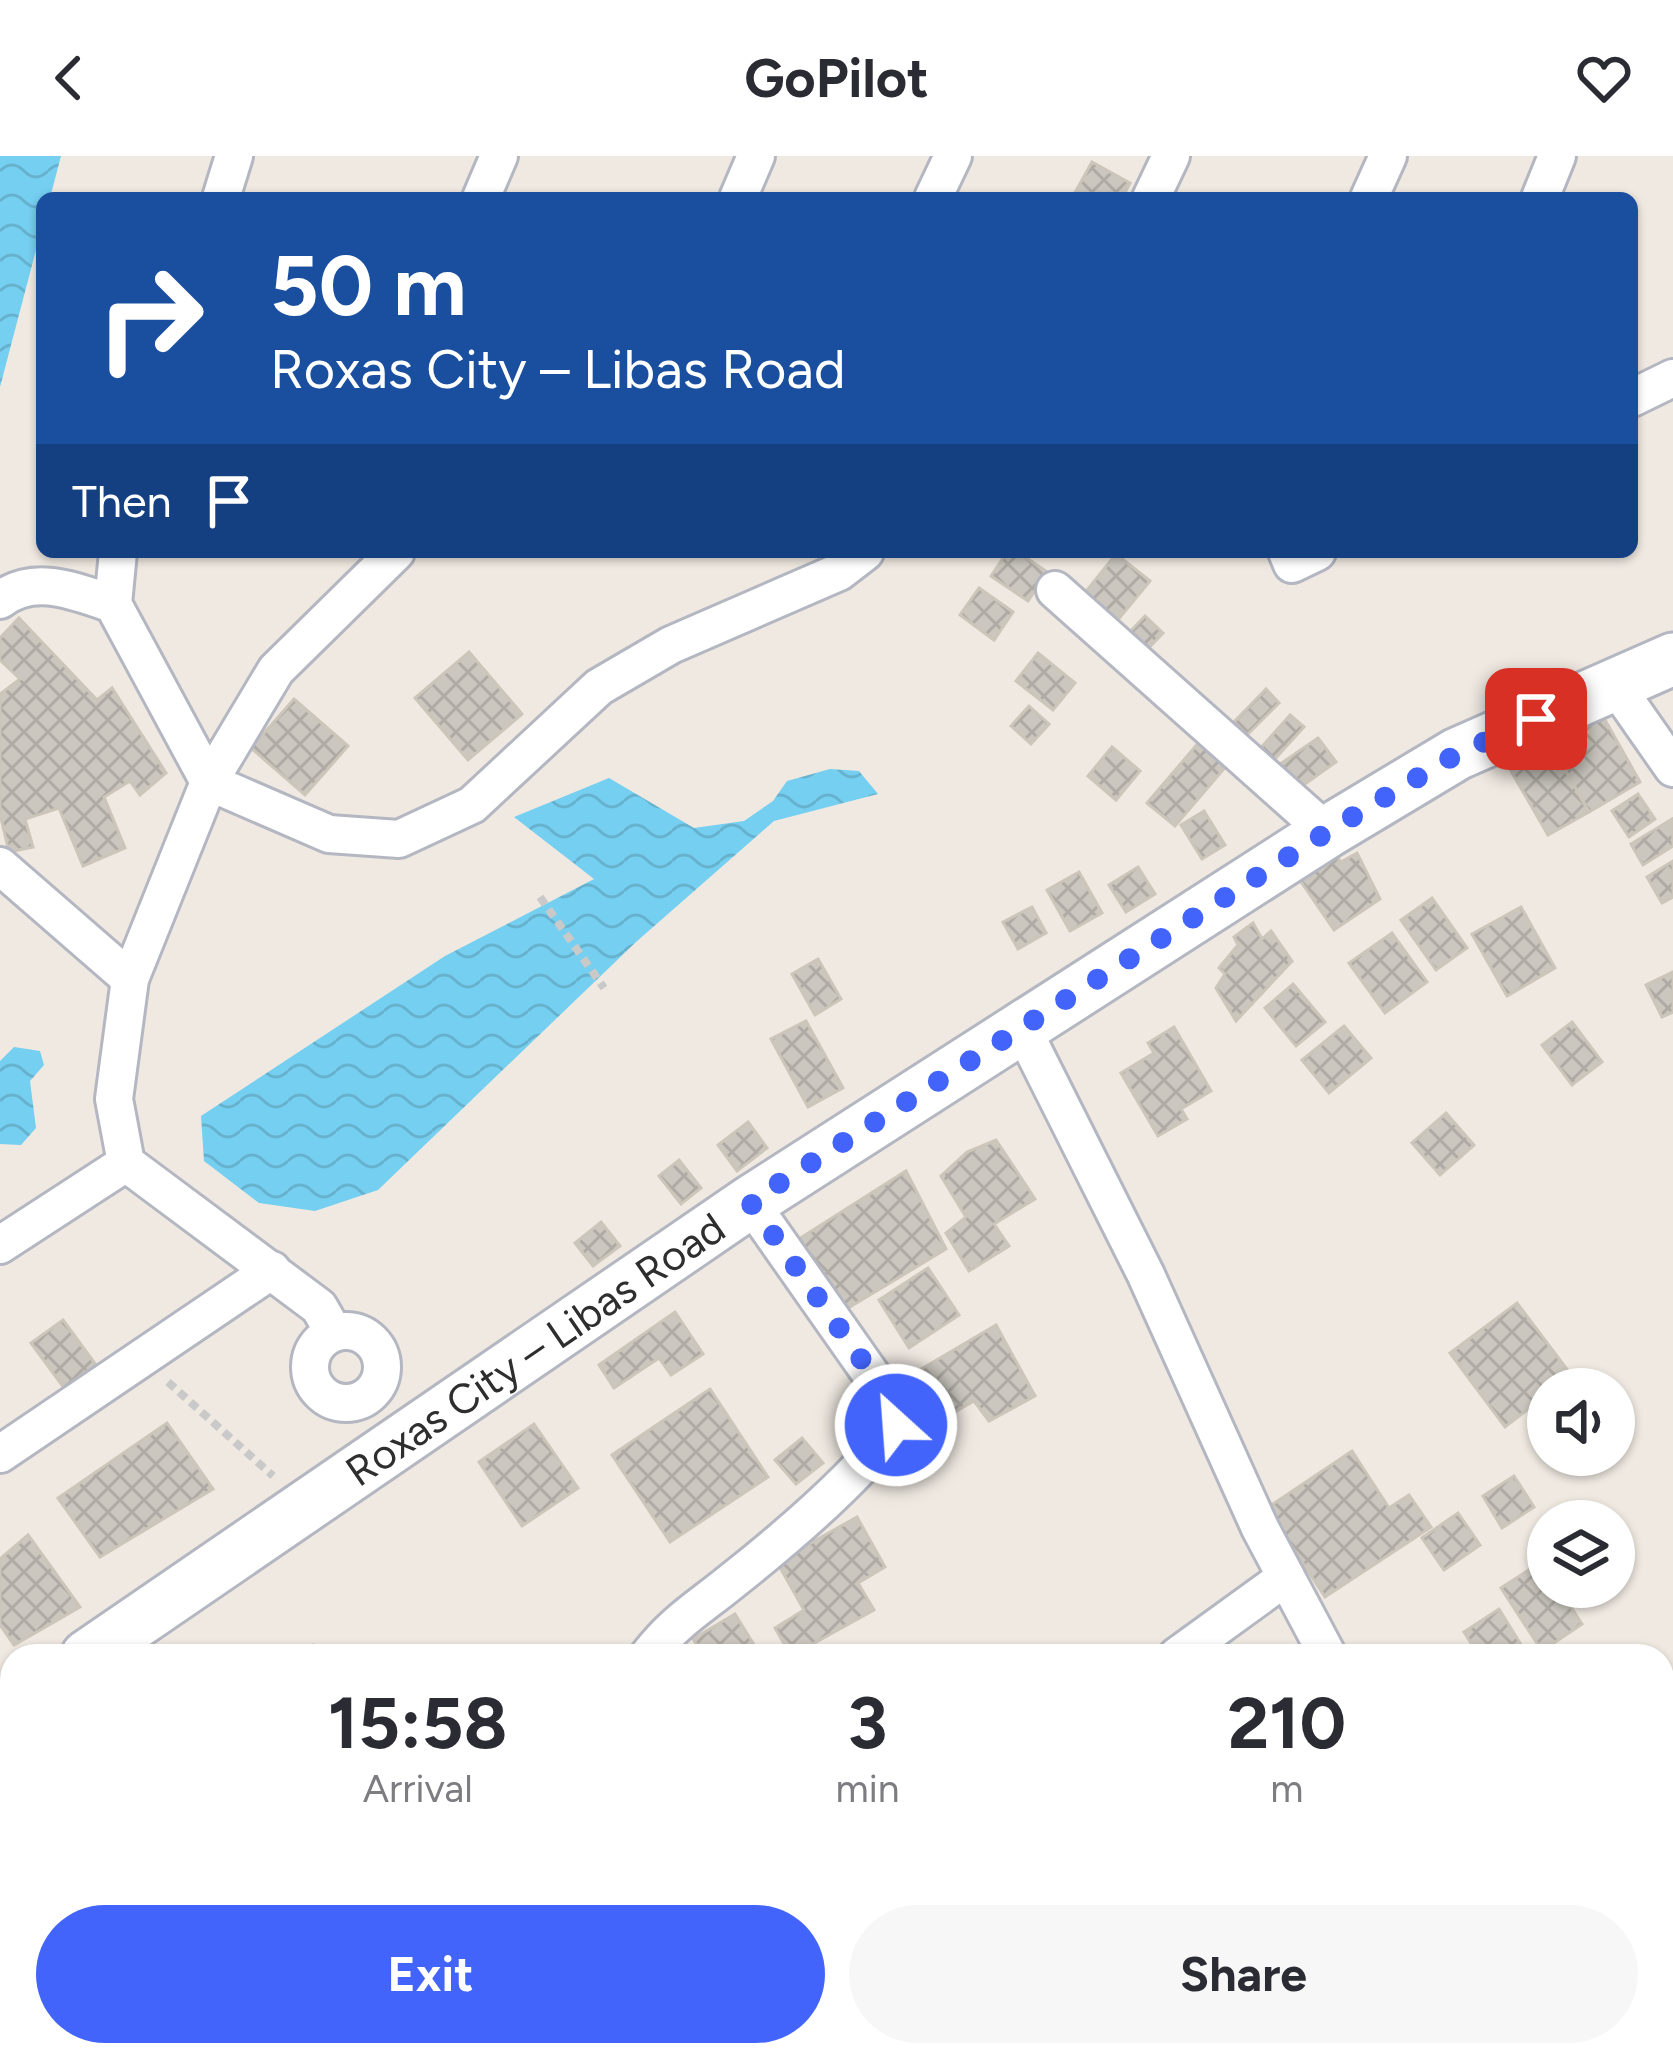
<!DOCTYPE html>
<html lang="en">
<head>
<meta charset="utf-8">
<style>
  body { margin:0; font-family:Figtree,sans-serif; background:#f7f7f7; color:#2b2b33; height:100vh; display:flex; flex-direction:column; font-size:45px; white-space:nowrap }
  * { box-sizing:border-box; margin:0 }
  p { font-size:39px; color:#7c7c81 }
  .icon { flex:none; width:66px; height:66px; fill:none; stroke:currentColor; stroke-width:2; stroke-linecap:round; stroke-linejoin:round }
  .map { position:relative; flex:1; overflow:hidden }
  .panel { position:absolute; left:0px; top:1488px; width:1674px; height:423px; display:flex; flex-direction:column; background:#fff; border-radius:36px 36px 0 0; box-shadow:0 3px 9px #0004 }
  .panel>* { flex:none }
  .banner { position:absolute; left:36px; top:36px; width:1602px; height:366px; border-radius:18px; box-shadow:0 3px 9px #0004; background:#1a4fa0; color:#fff; overflow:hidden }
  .controls { position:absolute; left:1527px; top:1212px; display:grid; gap:24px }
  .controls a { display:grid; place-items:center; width:108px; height:108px; border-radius:50%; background:#fff; box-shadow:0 3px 9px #0004; font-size:60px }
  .pin { position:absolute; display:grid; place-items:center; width:102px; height:102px; color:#fff; margin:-51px; border-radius:24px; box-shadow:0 6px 18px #0006 }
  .me { position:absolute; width:132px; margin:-66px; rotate:334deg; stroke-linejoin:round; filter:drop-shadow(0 0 9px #0008) }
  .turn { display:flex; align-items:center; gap:42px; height:252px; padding:0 36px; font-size:54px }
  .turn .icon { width:156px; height:156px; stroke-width:2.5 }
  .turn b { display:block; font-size:84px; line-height:102px }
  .then { display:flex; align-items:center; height:114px; padding:0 36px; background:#0003; gap:24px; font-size:45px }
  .eta { display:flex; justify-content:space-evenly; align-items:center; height:204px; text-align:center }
  .eta b { font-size:72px; font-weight:700; line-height:84px }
  .cta { display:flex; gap:24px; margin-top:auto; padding:24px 36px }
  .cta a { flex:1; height:138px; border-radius:72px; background:#4264fb; color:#fff; font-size:48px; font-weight:700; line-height:138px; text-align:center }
  .cta a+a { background:#f7f7f7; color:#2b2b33 }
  header { display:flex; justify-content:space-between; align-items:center; height:156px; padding:0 36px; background:#fff; font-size:54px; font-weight:700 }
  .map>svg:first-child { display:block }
</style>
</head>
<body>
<header><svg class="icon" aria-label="back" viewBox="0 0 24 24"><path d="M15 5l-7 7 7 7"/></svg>GoPilot<svg class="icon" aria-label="heart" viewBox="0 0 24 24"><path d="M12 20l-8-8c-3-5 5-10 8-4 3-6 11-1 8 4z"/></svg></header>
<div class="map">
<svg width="1673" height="1910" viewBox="0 0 1673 1910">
  <defs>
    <pattern id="water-waves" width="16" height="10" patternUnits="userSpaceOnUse" patternTransform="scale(3)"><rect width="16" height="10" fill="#75cff0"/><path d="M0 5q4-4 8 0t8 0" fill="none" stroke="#66b2ce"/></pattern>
    <pattern id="building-cross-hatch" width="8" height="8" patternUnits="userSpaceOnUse" patternTransform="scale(3)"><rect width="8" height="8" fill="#cbc7bf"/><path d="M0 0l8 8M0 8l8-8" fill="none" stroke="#afaba4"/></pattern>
  </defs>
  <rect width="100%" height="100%" fill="#efe9e1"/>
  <g fill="url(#water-waves)">
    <polygon points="0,0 61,0 50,42 42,42 42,71 0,231"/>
    <polygon points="830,613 859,615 878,638 774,665 636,786 378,1034 315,1055 259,1047 204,1005 201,960 445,800 594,723 514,661 609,622 694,672 744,665 773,645 787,625"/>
    <polygon points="14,891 40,895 44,909 30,925 36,972 21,989 0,988 0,905"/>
  </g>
  <g fill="url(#building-cross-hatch)" stroke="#cbc5ba" stroke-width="3">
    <polygon points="1092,6 1130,27 1122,42 1072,42"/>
    <polygon points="1007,396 1018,396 1047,416 1028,445 991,420"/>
    <polygon points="1116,398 1150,425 1117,465 1084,438"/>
    <polygon points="979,432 1013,456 994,484 960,459"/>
    <polygon points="1145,460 1163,477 1144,497 1126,480"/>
    <polygon points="19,462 97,544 112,532 166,617 140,639 130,625 104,641 125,692 83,710 59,652 25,663 33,691 9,696 0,658 0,538 20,523 0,504 0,482"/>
    <polygon points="469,496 522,558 468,604 415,542"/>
    <polygon points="1038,497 1075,527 1053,554 1016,525"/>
    <polygon points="1266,533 1279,547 1247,579 1234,566"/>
    <polygon points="294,543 348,590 305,639 251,592"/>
    <polygon points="1029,550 1049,568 1031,588 1011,570"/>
    <polygon points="1600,555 1640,626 1589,656 1548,584"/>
    <polygon points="1290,559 1304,571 1273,605 1259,594"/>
    <polygon points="1318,582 1336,606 1298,633 1280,608"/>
    <polygon points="1201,584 1228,608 1175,670 1147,647"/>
    <polygon points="1548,584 1589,656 1548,679 1507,608"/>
    <polygon points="1112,591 1140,615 1116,644 1088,620"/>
    <polygon points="1638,638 1655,663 1629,681 1612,655"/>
    <polygon points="1204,655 1225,689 1202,703 1181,669"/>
    <polygon points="1672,663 1673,690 1643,709 1631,688"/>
    <polygon points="1331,692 1341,706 1357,697 1380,743 1334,774 1295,717"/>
    <polygon points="1673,705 1673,741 1662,747 1647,721"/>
    <polygon points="1138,711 1155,738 1126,756 1109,729"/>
    <polygon points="1079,716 1102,757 1070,775 1047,734"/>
    <polygon points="1432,742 1467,792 1436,814 1401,764"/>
    <polygon points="1032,751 1046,777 1018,793 1003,766"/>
    <polygon points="1521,751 1555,812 1507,840 1472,778"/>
    <polygon points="1253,767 1262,783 1271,775 1292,805 1236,865 1216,832 1225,818 1219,812 1238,789 1234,781"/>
    <polygon points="1392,777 1427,826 1385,857 1349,807"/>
    <polygon points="818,803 841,843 815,859 792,818"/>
    <polygon points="1673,816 1673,856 1662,861 1646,829"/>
    <polygon points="1293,828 1325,866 1296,890 1265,852"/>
    <polygon points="806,865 843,932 808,951 771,883"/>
    <polygon points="1572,866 1602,906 1572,929 1542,889"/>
    <polygon points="1344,870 1371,902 1329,937 1302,904"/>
    <polygon points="1174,871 1211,935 1181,953 1187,963 1158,980 1121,917 1154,897 1148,887"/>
    <polygon points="1446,957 1474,989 1440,1019 1412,987"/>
    <polygon points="748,966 767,992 737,1015 718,989"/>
    <polygon points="996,984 1035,1043 994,1068 1009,1090 969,1115 946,1077 966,1061 941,1020 967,996"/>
    <polygon points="679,1004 701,1032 681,1048 659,1020"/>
    <polygon points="906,1015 946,1093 840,1157 799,1083"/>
    <polygon points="601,1066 620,1090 593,1110 575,1087"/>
    <polygon points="928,1112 959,1159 909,1192 879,1144"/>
    <polygon points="1517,1147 1572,1220 1555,1233 1548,1233 1548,1238 1505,1271 1450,1197"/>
    <polygon points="675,1156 703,1198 671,1219 659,1202 614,1232 599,1209"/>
    <polygon points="63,1164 96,1209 64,1232 31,1187"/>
    <polygon points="996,1169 1035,1240 989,1265 974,1245 946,1261 935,1244 919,1249 906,1222"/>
    <polygon points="710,1233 768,1321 670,1386 612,1299"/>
    <polygon points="167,1267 213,1333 100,1401 58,1342"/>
    <polygon points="534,1268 578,1332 522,1370 479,1306"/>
    <polygon points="802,1282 823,1307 796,1328 775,1304"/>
    <polygon points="1352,1295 1389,1352 1409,1339 1431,1371 1325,1441 1267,1352"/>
    <polygon points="1514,1320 1534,1351 1502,1372 1483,1340"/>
    <polygon points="1458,1357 1480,1389 1444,1414 1422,1382"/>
    <polygon points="857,1361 885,1411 858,1427 874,1454 791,1500 775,1472 804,1454 777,1406"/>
    <polygon points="28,1379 80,1451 14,1489 0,1469 0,1403"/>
    <polygon points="1541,1406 1548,1417 1548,1431 1558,1431 1582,1468 1542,1495 1501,1432"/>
    <polygon points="1499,1453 1528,1500 1479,1500 1464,1476"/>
    <polygon points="735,1458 761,1500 704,1500 693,1483"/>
    <polygon points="313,1489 320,1500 295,1500"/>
    <polygon points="12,1610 12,1649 0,1633 0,1619"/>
    <polygon points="0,1821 12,1835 12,1852 0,1862"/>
    <polygon points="1673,1833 1673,1910 1636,1910 1629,1899 1662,1899 1662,1840"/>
    <polygon points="108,1899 193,1899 204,1910 119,1910"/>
    <polygon points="789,1899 836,1899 844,1910 785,1910 781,1905"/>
    <polygon points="1273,1899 1314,1899 1284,1910 1277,1910"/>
    <polygon points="1470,1899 1519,1899 1526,1910 1476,1910"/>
    <polygon points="1519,1899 1548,1899 1527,1910"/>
  </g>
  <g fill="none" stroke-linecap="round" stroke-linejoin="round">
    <defs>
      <g id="minor">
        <polyline points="221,42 234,0"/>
        <polyline points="481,42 499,0"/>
        <polyline points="738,42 756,0"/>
        <polyline points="933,42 953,0"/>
        <polyline points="1151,42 1171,0"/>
        <polyline points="1369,42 1388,0"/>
        <polyline points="1540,42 1557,0"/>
        <polyline points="1632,242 1673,222"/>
        <polyline points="118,396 113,448 209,626 329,678 399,683 472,649 599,531 671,489 839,416 865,396"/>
        <polyline points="1287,396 1292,408 1317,396"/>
        <polyline points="1055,434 1327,676"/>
        <path d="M0 444C35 417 76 436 113 448"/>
        <polyline points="1615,529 1673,612"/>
        <polyline points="0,710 130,823"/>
        <polyline points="1021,870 1146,1119 1260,1372 1328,1500"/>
        <polyline points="0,1089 126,1007"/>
        <circle cx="346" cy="1211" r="36"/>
        <polyline points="334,1177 319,1151 126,1007 114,943 130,823 209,626 276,514 396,396"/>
        <polyline points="0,1298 272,1114"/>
        <path d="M648 1500C675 1465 699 1452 732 1425 785 1383 856 1323 896 1269L889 1246 870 1217 750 1046"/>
        <polyline points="1177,1500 1286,1421"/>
        <polyline points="0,1766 12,1784"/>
        <polyline points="97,1899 106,1910"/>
        <polyline points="724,1899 732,1910"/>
        <polyline points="1419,1910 1436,1899"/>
      </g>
      <g id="secondary">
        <path id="s1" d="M87 1500 750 1046 1327 676 1457 598 1673 503"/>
        <polyline points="0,1560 12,1551"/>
      </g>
    </defs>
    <use href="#minor" stroke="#b4b7c1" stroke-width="42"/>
    <use href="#secondary" stroke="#b4b7c1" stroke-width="57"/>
    <g stroke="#c9c9c9" stroke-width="8" stroke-dasharray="9 6" stroke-linecap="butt">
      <polyline points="540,741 604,832"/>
      <polyline points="168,1226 273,1320"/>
    </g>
    <use href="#minor" stroke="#fff" stroke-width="36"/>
    <use href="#secondary" stroke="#fff" stroke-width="51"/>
  </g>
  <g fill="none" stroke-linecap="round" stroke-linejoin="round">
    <polyline stroke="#4264fb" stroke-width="21" stroke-dasharray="0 37.8" points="896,1269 889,1246 871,1217 750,1046 1327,676 1457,598 1536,563"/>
  </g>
  <g text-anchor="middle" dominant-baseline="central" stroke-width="9" stroke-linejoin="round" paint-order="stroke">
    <g font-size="42" fill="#2e2e2e" stroke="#fff">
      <text stroke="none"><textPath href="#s1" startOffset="543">Roxas City – Libas Road</textPath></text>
    </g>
  </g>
</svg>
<div class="controls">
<a><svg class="icon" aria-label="sound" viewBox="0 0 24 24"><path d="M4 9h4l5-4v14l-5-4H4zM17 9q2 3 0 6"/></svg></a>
<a><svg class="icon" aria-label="layers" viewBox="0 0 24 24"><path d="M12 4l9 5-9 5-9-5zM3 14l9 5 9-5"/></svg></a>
</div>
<div class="pin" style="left:1536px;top:563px;background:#d93025"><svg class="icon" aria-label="arrive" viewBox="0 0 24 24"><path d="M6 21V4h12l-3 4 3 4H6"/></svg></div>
<svg class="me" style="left:896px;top:1269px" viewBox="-20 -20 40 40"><circle r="17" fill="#4264fb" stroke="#fff" stroke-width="3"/><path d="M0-11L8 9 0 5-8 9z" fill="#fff"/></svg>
<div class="banner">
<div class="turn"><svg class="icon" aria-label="right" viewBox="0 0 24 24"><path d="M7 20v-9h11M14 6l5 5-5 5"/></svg><div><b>50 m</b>Roxas City – Libas Road</div></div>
<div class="then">Then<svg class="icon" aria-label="arrive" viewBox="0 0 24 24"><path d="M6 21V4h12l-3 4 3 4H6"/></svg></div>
</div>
<section class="panel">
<div class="eta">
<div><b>15:58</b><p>Arrival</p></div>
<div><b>3</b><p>min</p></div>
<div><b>210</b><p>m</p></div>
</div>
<div class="cta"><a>Exit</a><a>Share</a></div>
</section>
</div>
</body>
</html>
